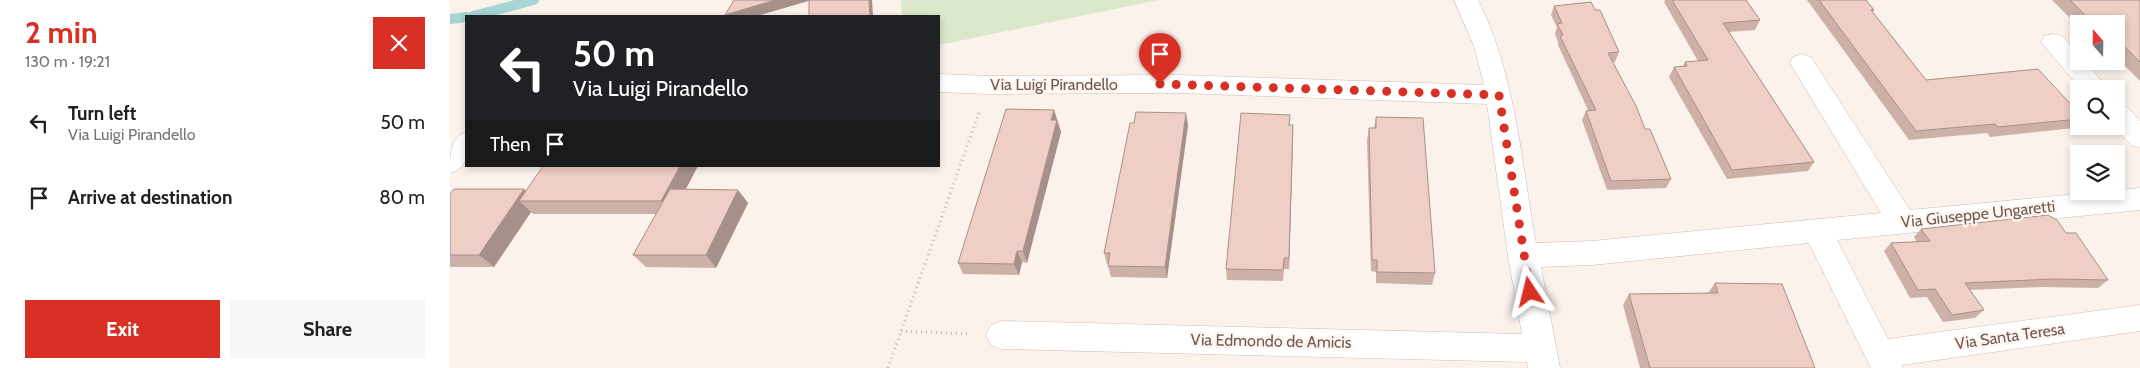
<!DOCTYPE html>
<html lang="en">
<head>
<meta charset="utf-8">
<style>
  body { margin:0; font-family:Cabin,sans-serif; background:#f6f6f6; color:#202124; height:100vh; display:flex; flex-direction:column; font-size:19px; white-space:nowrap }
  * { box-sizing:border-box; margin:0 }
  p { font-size:16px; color:#757577 }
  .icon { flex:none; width:28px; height:28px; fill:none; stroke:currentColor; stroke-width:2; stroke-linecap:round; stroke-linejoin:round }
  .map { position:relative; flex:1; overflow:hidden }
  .panel { display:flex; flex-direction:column; background:#fff; width:450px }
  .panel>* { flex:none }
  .hud { position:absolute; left:15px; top:15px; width:475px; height:152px; border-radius:0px; box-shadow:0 2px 8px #0003; background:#202124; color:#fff; overflow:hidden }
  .needle { width:32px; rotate:340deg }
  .fabs { position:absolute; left:1620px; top:15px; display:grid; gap:10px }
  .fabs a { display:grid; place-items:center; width:55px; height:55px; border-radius:0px; background:#fff; box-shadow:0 2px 8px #0003; font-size:25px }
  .pin { position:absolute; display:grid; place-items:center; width:42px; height:42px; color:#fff; margin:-51px -21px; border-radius:50% 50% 50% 0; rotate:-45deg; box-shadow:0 0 5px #0007 }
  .pin .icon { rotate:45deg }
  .me { position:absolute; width:55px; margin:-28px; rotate:350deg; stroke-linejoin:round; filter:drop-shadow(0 0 4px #0008) }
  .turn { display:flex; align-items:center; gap:18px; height:105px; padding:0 25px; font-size:22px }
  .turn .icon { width:65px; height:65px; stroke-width:2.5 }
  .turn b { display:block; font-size:35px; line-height:42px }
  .then { display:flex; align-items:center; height:48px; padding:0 25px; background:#0003; gap:10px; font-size:19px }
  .round { display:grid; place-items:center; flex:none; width:52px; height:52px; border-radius:0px; background:#f6f6f6 }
  .summary { display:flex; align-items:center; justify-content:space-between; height:85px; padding:0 25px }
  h1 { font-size:30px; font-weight:800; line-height:38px; color:#d93025 }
  .cta { display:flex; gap:10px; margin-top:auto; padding:10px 25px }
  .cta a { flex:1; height:58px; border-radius:0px; background:#d93025; color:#fff; font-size:20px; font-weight:800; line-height:58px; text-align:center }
  .cta a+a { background:#f6f6f6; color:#202124 }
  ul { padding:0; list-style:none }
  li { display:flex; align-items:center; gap:15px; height:75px; padding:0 25px }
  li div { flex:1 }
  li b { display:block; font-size:19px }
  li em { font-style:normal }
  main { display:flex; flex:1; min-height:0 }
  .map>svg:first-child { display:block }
</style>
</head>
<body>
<main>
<section class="panel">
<div class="summary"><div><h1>2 min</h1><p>130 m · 19:21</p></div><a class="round" style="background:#d93025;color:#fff"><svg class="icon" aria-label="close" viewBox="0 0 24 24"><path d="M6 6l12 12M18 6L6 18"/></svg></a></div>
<ul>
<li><svg class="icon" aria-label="left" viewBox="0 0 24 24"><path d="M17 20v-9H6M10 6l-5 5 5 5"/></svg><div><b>Turn left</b><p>Via Luigi Pirandello</p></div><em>50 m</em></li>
<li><svg class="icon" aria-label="arrive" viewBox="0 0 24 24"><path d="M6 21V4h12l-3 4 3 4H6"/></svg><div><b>Arrive at destination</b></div><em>80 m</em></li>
</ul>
<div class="cta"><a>Exit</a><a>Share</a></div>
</section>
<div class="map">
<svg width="1690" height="368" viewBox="0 0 1690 368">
  <rect width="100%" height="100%" fill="#fbf2eb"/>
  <polygon fill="#dbe8ca" points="451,0 708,0 489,45 489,16 452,16"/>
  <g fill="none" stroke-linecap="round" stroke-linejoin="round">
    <g stroke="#a7d4d4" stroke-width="10">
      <polyline points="23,16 84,0"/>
      <polyline points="0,19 16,17"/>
    </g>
    <defs>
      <g id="minor">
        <path d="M1004 0H1028C1066 76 1071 161 1086 243L1142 241 1431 213 1340 63 1343 57 1352 54 1361 57 1460 210 1690 188V210L1387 240 1438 339 1690 305V331L1452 365 1453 368H1421L1359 243 1142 265 1091 267 1110 368H1078L1077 362 552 349 541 345 536 335 541 325 552 321 1072 334 1058 256 1037 104 729 93 539 94 489 92V74L539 76 729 75 1034 85 1024 46Z"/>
        <polygon points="1603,34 1612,36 1629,55 1629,61 1635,61 1658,89 1631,89 1591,42 1594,36"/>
        <polygon points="1666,103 1675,105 1690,121 1690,148 1681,145 1664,126 1666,126"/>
        <path d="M16 132C17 151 21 167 0 173 0 154 0 139 16 132Z"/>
      </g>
    </defs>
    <use href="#minor" stroke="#cfbbb4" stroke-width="1"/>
    <g stroke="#d4b1a7" stroke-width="3" stroke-dasharray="1 4" stroke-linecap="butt">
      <polyline points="451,331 521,334"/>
      <polyline points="438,368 530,110"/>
    </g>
    <use href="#minor" fill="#fff" fill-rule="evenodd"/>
  </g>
  <g fill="#cdb1a9">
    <polygon points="1215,0 1296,0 1310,20 1305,30 1279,32 1364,162 1358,171 1277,179 1219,77 1224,67 1233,66 1235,62 1248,61 1214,2"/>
    <polygon points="1357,0 1416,0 1424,10 1423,12 1476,80 1629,113 1629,124 1624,128 1540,137 1537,133 1459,140"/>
    <polygon points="1602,0 1690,0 1690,81 1666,57 1666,24 1629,24 1629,27"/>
    <polygon points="1104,6 1169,52 1165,62 1163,62 1195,129 1221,179 1216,188 1157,190 1132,120 1136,111 1138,110 1108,45 1108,42 1105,34 1107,27 1101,15"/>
    <polygon points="604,110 611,132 577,263 572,262 569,275 513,274 508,263"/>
    <polygon points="926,117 985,273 982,285 926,283 926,272 921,271 917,140 919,128 924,128"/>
    <polygon points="684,123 738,125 717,278 661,277 658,266 658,264 657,264 654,253"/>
    <polygon points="840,125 843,125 843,137 839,269 834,269 833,281 777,280 776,269"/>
    <polygon points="236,189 288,190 298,203 266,268 196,267 183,255 206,214 83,214 81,212 44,267 0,267 0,194 76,191"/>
    <polygon points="1471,229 1616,233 1658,280 1648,288 1593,287 1520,290 1534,310 1525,318 1493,322 1477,297 1460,298 1434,251 1441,243 1467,242 1464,237"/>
    <polygon points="1265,283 1365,368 1190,368 1173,305 1179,294 1258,293"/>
  </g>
  <g fill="#a7908a">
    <polygon points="325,0 362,0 307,16 276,16 275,15"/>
    <polygon points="419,0 422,0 423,16 420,16"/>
    <polygon points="604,110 611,132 577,263 573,251"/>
    <polygon points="736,113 738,125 717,278 715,267"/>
    <polygon points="843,125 843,137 839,269 839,258"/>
    <polygon points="230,166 248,166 223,214 211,201"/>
    <polygon points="74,189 86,201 69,201 81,212 44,267 29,255"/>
    <polygon points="288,190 298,203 266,268 256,255"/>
    <polygon points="567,251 572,262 569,275 564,264"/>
  </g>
  <g fill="#eecec5" stroke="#a7908a">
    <polygon points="284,0 325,0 275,15"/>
    <polygon points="359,0 419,0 420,16 359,16"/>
    <polygon points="1222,0 1296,0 1310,20 1273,23 1364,162 1282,170 1224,67 1237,66 1235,62 1258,60"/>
    <polygon points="1369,0 1416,0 1424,10 1421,10 1476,80 1588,69 1629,113 1629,119 1548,127 1545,124 1466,131"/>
    <polygon points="1620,0 1690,0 1690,62 1666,38 1666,24 1653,24 1648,19 1640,20"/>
    <polygon points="1141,2 1145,10 1150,10 1169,52 1158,53 1186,106 1195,129 1200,129 1221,179 1161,181 1136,111 1146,110 1110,36 1113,35 1107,24 1112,23 1104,6"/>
    <polygon points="556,109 604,110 601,120 607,120 573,251 567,251 564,264 508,263"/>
    <polygon points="686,112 736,113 715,267 658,266 660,253 654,253 680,123 684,123"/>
    <polygon points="791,113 840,115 839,125 843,125 839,258 834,258 833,270 776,269"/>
    <polygon points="926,117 973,118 985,273 927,272 927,260 922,260 919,128 926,128"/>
    <polygon points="93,166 230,166 211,201 69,201"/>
    <polygon points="4,189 74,189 29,255 0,255 0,194"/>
    <polygon points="220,189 288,190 256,255 183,255"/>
    <polygon points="1598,215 1607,220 1616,233 1626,233 1658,280 1603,279 1515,283 1534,310 1502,315 1485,289 1468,290 1441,243 1480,241 1471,229"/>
    <polygon points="1265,283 1332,284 1365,368 1200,368 1179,294 1268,293"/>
  </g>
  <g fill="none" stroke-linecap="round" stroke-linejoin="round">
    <polyline stroke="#d93025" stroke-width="9" stroke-dasharray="0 16.2" points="710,84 1049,95 1080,292"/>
  </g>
  <g text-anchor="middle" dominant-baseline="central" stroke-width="5" stroke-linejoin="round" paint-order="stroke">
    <g font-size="16" fill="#745750" stroke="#fef7f1">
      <text x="604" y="84">Via Luigi Pirandello</text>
      <text transform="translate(1528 214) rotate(-6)">Via Giuseppe Ungaretti</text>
      <text transform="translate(1560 336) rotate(-8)">Via Santa Teresa</text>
      <text transform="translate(821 341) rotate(1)">Via Edmondo de Amicis</text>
    </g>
  </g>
</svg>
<div class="fabs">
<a><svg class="needle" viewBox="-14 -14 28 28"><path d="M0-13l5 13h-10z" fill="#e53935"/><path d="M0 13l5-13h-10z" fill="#757577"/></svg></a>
<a><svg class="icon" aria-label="search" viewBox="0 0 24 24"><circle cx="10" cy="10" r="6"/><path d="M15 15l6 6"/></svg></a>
<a><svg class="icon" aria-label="layers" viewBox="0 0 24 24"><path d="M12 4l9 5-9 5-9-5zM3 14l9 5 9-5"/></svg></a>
</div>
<div class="pin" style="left:710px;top:84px;background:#d93025"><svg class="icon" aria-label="arrive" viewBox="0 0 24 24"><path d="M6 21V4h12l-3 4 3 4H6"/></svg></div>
<svg class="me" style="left:1080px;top:292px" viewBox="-20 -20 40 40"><path d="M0-17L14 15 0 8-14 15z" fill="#d93025" stroke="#fff" stroke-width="4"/></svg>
<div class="hud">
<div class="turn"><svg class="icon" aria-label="left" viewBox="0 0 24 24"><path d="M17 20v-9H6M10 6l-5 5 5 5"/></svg><div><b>50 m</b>Via Luigi Pirandello</div></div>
<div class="then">Then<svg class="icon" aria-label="arrive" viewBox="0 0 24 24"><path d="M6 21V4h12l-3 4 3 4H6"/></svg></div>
</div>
</div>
</main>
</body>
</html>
